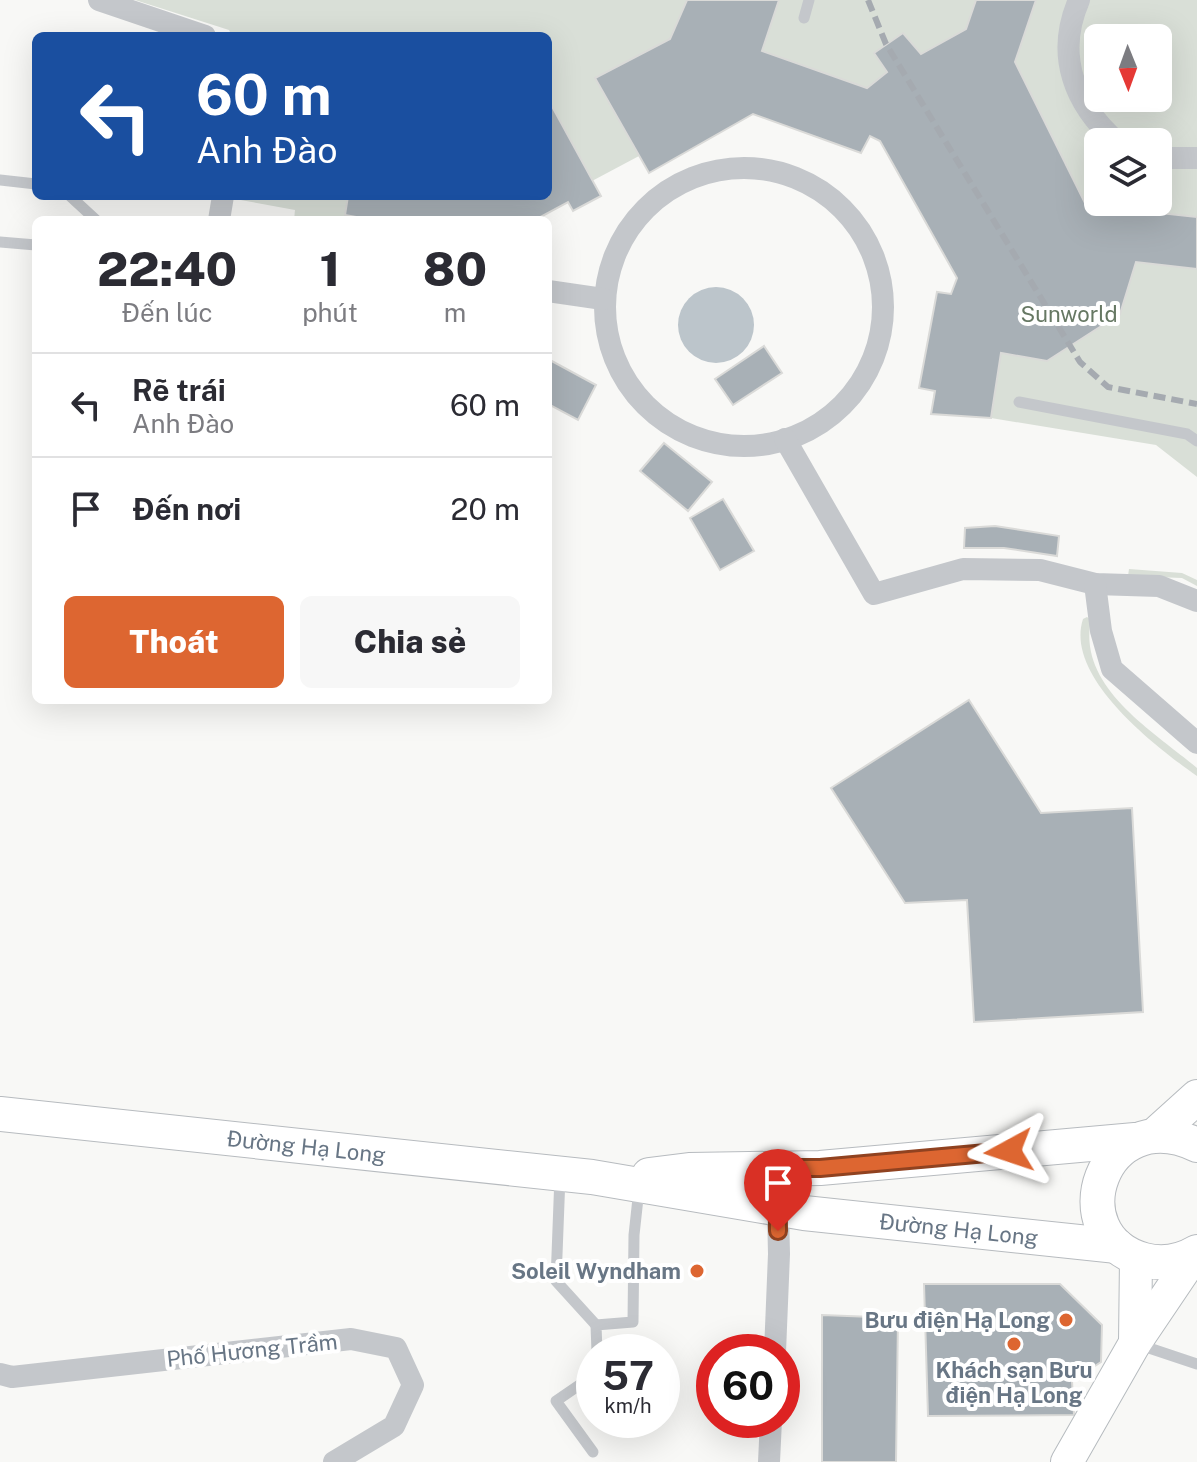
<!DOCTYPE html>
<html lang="vi">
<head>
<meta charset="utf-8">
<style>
  body { margin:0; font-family:"Public Sans",sans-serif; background:#f7f7f7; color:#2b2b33; height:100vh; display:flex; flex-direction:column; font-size:30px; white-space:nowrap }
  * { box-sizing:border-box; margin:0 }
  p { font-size:26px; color:#7c7c81 }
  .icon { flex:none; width:44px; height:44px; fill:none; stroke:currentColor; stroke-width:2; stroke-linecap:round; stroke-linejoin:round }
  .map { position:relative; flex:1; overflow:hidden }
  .drawer { position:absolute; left:32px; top:216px; width:520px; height:488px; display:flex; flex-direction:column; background:#fff; border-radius:12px; box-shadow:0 8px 32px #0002 }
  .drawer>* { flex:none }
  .guide { position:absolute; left:32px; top:32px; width:520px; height:168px; border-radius:12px; box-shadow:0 8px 32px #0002; background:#1a4fa0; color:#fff; overflow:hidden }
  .needle { width:52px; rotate:179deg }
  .controls { position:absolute; left:1084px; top:24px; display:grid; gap:16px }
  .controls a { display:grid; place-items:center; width:88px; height:88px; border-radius:12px; background:#fff; box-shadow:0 8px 32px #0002; font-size:40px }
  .speed { position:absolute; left:576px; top:1334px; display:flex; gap:16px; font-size:40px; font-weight:700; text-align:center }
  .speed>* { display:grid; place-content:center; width:104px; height:104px; border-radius:50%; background:#fff; box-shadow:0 8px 32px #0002; line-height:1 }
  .speed small { font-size:20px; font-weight:400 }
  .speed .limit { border:12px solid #d22; background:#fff; color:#111 }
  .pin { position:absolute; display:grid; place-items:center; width:68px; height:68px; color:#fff; margin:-82px -34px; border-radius:50% 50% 50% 0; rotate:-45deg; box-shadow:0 0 8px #0007 }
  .pin .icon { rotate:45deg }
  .me { position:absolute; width:88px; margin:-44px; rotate:265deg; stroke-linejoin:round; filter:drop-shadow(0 0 6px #0008) }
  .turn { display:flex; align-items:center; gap:28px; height:168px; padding:0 32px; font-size:36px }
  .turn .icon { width:104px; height:104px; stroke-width:2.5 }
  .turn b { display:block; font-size:56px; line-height:68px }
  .eta { display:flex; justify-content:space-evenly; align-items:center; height:136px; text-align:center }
  .eta b { font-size:48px; font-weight:800; line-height:56px }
  .button { display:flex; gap:16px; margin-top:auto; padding:16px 32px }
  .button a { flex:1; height:92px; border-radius:12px; background:#dd6631; color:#fff; font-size:32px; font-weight:800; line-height:92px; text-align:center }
  .button a+a { background:#f7f7f7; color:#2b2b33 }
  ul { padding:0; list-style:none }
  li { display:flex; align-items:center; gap:24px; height:104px; padding:0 32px; border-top:2px solid #e1e1e2 }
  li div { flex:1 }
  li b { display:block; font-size:30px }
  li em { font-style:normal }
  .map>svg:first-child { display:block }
</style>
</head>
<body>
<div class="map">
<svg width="1197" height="1462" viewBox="0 0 1197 1462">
  <rect width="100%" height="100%" fill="#f8f8f6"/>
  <g fill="#d9dfd7" fill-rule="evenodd">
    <path d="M135 0H1197V477L1156 445 991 418 931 414 934 391 919 388 957 278 880 141 869 136 861 153 753 114 649 173 639 156 592 181 601 196 573 211 568 202 535 220H373L346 215 345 220H294L295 210 235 199 236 196H548V36H232L229 30ZM1098 38H1158V98H1098ZM1098 142H1158V202H1098Z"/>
    <polygon points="1129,569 1182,573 1197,580 1197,586 1182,578 1128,576"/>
    <path d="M1087 617 1091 620C1077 687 1153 731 1197 768V776C1156 747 1064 677 1083 619Z"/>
  </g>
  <circle fill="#bcc5cb" cx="716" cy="325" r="38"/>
  <g fill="#a8b0b6" stroke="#dadad8" stroke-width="2">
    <polygon points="687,0 779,0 762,51 867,88 887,72 874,53 903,33 921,54 966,29 976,0 1036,0 1015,62 1086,205 1197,217 1197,269 1136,262 1120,314 1047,361 1001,353 991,418 931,414 935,391 919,388 937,292 951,294 957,278 880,141 870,136 861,153 753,114 649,173 595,78 670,39"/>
    <polygon points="548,99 601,196 573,211 568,202 535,220 373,220 345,215 348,196 548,196"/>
    <polygon points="764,346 782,373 733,405 715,379"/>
    <polygon points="548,359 596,385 578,420 548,404"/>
    <polygon points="664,443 712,482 688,511 640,471"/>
    <polygon points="723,499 754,551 720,570 690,518"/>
    <polygon points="995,526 1059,536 1057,556 1004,548 964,548 965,528"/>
    <polygon points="969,700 1041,813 1132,808 1143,1012 974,1022 967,900 905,903 831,788"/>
    <polygon points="924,1284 1060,1284 1102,1325 1101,1362 1072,1381 1074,1415 928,1416"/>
    <polygon points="822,1315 898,1318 896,1462 822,1462"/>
  </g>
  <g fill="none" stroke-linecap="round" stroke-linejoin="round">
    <defs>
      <g id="secondary">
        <polyline points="1135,1343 1136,1258"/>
        <polyline points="1067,1462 1135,1343 1195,1254"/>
      </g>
      <g id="primary">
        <path id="s1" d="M0 1114 592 1177 804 1213 1117 1246"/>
        <polyline points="1156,1134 1197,1097"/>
        <path d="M1197 1145C1102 1100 1057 1236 1144 1260 1163 1265 1180 1262 1197 1252"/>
        <polyline points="649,1175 689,1170 820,1168 1135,1140"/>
      </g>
    </defs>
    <use href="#secondary" stroke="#b6bbbf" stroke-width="34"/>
    <use href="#primary" stroke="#b7bbbf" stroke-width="36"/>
    <g stroke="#c4c7cb" stroke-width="11">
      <polyline points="804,18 809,0"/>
      <polyline points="0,180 36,184"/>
      <polyline points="70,196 96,220"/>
      <polyline points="0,242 36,245"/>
      <polyline points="1019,402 1187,434 1197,441"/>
      <polyline points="560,1176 556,1281 596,1325"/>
      <polyline points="1137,1344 1197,1364"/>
      <polyline points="597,1352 596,1325 633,1322 634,1235 639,1189"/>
      <polyline points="593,1452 556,1401 594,1375"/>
    </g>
    <g stroke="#c4c7cb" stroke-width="22">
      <polyline points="99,0 205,36"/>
      <path d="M1079 0C1055 55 1074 104 1117 142"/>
      <polyline points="1158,158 1197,158"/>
      <circle cx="744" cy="307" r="139"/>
      <polyline points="219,220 223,196"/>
      <polyline points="548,291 603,299"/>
      <polyline points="785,439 874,594 963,569 1040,570 1095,584 1159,586 1197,601"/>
      <polyline points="1095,584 1101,631 1112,669 1197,743"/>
      <polyline points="775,1352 779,1254 777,1168"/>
      <polyline points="0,1374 12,1377 351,1339 396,1348 413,1385 394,1426 334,1462"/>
      <polyline points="769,1462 771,1420"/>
    </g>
    <use href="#secondary" stroke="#fff" stroke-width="32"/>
    <use href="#primary" stroke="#fff" stroke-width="34"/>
    <polyline stroke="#a5aab0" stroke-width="6" stroke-dasharray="12 6" stroke-linecap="butt" points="868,0 886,44 1080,362 1108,387 1197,404"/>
  </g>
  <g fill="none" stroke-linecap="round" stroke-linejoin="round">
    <defs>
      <polyline id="route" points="778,1231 777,1168 820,1168 1009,1151"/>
    </defs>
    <use href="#route" stroke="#904220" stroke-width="20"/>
    <use href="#route" stroke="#dd6631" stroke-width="14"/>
  </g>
  <g fill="#dd6631" stroke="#fff" stroke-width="3">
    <circle cx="697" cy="1271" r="8"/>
    <circle cx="1066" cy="1320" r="8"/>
    <circle cx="1014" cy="1344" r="8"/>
  </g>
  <g text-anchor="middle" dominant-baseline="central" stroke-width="8" stroke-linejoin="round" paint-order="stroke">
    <g font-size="22" fill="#667863" stroke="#fff">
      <text x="1069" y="314">Sunworld</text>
    </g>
    <g font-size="22" fill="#687685" stroke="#fff">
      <text stroke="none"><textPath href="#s1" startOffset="308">Đường Hạ Long</textPath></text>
      <text stroke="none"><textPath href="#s1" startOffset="966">Đường Hạ Long</textPath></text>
      <text transform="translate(252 1350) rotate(-6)">Phố Hương Trầm</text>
    </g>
    <g font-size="22" font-weight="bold" fill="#687685" stroke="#fff" text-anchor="end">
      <text x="681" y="1271">Soleil Wyndham</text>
      <text x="1050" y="1320">Bưu điện Hạ Long</text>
      <text x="1014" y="1370" text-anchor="middle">Khách sạn Bưu<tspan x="1014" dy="25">điện Hạ Long</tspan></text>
    </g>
  </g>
</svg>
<div class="controls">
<a><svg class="needle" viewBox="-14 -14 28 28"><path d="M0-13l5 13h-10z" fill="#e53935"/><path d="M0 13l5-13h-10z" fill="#7c7c81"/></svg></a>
<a><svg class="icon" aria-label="layers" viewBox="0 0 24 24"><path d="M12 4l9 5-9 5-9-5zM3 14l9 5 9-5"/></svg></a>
</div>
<div class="speed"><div>57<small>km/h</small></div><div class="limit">60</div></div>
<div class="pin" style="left:778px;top:1231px;background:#d93025"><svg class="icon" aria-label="arrive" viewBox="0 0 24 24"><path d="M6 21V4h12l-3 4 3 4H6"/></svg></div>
<svg class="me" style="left:1009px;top:1151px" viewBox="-20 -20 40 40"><path d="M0-17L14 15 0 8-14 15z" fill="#dd6631" stroke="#fff" stroke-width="4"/></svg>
<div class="guide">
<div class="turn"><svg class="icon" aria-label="left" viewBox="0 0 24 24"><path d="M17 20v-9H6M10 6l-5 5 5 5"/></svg><div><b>60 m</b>Anh Đào</div></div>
</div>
<section class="drawer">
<div class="eta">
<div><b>22:40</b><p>Đến lúc</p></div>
<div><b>1</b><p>phút</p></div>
<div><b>80</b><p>m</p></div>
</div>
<ul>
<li><svg class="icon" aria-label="left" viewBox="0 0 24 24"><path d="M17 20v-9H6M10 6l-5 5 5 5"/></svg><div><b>Rẽ trái</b><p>Anh Đào</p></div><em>60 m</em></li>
<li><svg class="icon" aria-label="arrive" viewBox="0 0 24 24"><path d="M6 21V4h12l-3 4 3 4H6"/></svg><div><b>Đến nơi</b></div><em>20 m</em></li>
</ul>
<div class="button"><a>Thoát</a><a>Chia sẻ</a></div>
</section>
</div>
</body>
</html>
